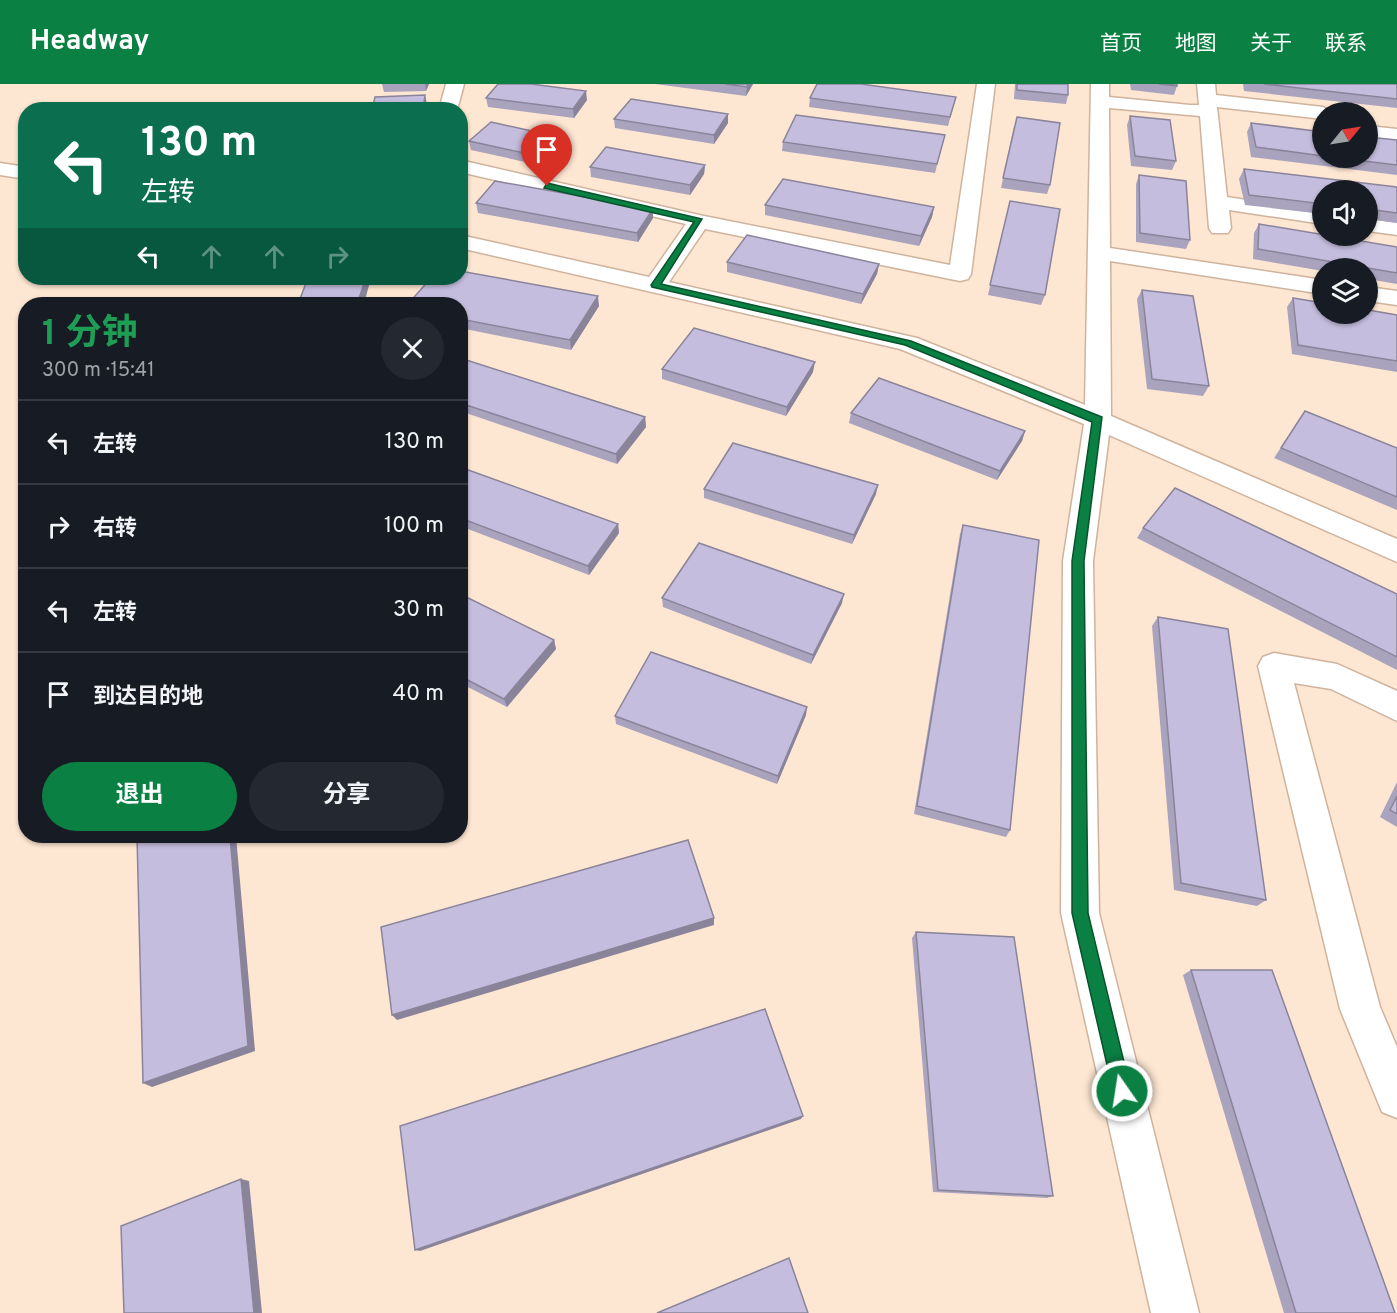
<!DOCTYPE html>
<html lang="zh">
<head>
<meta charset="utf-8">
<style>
  body { margin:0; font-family:Overpass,"Noto Sans SC",sans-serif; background:#242831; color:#f1f3f6; height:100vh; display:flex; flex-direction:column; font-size:22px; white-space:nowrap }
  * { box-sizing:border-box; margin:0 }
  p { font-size:20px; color:#9ea1a6 }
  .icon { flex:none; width:33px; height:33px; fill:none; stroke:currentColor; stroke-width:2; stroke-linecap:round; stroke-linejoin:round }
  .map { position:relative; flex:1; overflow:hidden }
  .drawer { position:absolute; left:18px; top:213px; width:450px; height:546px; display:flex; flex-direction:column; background:#171b24; border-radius:24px; box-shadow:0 2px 4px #0004 }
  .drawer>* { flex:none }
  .top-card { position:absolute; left:18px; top:18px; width:450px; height:183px; border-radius:24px; box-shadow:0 2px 4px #0004; background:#0b6e4f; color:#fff; overflow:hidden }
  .needle { width:39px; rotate:60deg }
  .tools { position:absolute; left:1312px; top:18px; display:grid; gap:12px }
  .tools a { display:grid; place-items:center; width:66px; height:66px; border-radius:50%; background:#171b24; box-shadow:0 2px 4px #0004; font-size:30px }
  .pin { position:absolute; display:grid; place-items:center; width:51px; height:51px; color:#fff; margin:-62px -26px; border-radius:50% 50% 50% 0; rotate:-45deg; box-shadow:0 0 6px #0007 }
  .pin .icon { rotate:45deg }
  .me { position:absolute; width:66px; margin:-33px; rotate:347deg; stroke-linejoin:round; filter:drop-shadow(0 0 4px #0008) }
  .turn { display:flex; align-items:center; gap:21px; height:126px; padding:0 24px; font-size:27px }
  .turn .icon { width:78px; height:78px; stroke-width:2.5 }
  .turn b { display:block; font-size:42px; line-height:51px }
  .lanes { display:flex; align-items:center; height:57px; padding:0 24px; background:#0003; justify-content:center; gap:30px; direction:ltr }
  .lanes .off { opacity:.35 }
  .round { display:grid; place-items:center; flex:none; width:63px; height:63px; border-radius:32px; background:#242831 }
  .head { display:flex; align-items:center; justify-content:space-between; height:102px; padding:0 24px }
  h1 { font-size:36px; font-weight:700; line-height:45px; color:#1e9e55 }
  .button { display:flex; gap:12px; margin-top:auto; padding:12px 24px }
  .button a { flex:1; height:69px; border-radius:36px; background:#0b8043; color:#fff; font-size:24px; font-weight:700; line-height:69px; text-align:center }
  .button a+a { background:#242831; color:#f1f3f6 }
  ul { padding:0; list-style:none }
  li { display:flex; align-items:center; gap:18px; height:84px; padding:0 24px; border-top:2px solid #363941 }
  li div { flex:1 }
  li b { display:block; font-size:22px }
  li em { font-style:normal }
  header { display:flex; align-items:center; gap:36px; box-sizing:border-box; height:84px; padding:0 30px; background:#0b8043; color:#fff }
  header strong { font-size:28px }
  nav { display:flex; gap:33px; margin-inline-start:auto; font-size:21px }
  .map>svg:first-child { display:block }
</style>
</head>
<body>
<header>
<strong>Headway</strong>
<nav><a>首页</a><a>地图</a><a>关于</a><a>联系</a></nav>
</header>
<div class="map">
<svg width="1397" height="1229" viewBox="0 0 1397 1229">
  <rect width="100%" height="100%" fill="#fde6d2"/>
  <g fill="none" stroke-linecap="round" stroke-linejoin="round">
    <defs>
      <g id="minor">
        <polygon points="446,0 464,0 457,26 439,26"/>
        <polygon points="977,0 995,0 971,190 968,195 960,197 705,145 669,198 917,254 1085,321 1091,0 1109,0 1109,13 1190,21 1199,21 1197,0 1215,0 1216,11 1323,23 1332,28 1323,28 1323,35 1217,23 1227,113 1323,128 1323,140 1229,126 1231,144 1228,149 1212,149 1209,144 1200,32 1109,24 1110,164 1323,196 1323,210 1110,177 1111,332 1397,455 1397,478 1109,351 1093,477 1099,829 1199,1229 1151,1229 1061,829 1063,477 1084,340 900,265 460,164 460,151 649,193 686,140 460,88 460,76 699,131 950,181"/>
        <polygon points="1368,42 1397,45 1397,57 1368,54"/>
        <polygon points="0,79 26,83 26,95 0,91"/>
        <polygon points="1368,135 1397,139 1397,151 1368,147"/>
        <polygon points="1368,203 1397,207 1397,221 1368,217"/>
        <polygon points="1274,569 1337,580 1397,607 1397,637 1331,605 1294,599 1380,923 1397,963 1397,1034 1382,1028 1340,925 1258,582 1263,573"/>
      </g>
    </defs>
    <use href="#minor" stroke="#cfb39c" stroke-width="3"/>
    <use href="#minor" fill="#fff" fill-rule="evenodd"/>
  </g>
  <g fill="#a9a3be">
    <polygon points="382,0 429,0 426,7 384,8"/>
    <polygon points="655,0 753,0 746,12"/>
    <polygon points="1015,0 1068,0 1068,11 1066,20 1014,15"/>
    <polygon points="1130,0 1177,0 1177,2 1174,11 1131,6"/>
    <polygon points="1243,0 1397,0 1397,24 1244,7"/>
    <polygon points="956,13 948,42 809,23 810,14"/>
    <polygon points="486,14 587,16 574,34 488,23"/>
    <polygon points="1130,32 1176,77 1172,86 1131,82 1127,41"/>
    <polygon points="614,35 728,39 714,60 615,44"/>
    <polygon points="1251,39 1323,48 1323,74 1368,74 1397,56 1397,91 1251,73 1247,48"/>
    <polygon points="1014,42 1050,101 1047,110 1001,104"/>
    <polygon points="945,51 935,89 782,67 783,58"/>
    <polygon points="469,57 560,62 539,81 471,66"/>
    <polygon points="705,81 704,90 690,111 591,93 590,83"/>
    <polygon points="1244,85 1397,103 1397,139 1368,135 1368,106 1323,106 1323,130 1245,121 1239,95"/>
    <polygon points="1139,91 1190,156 1186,165 1136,158 1136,100"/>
    <polygon points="1010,117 1045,211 1041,221 988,211"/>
    <polygon points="476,119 653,125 653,134 638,158 478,129"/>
    <polygon points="765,121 934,123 932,133 919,162 765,131"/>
    <polygon points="1259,140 1397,163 1397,200 1368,195 1368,184 1323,184 1323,187 1253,175 1254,149"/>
    <polygon points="727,178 879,180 877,190 861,220 727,188"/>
    <polygon points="1142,206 1209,302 1203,312 1147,305 1137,215"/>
    <polygon points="1293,214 1397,231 1397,288 1292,270 1287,223"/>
    <polygon points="460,220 599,222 571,266 460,244"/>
    <polygon points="460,274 645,333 646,343 617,380 460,327"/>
    <polygon points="662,285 813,288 786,332 662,295"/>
    <polygon points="1305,327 1397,364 1397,426 1274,374"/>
    <polygon points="851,329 1025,347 1022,357 997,396 849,339"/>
    <polygon points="460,383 618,440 619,449 589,491 460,442"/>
    <polygon points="704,405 876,410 852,460 704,414"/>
    <polygon points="963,441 1010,746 1006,753 914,730 960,450"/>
    <polygon points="1143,444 1397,510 1397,586 1137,454"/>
    <polygon points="460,510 554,556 556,565 507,623 460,599"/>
    <polygon points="662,514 842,519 811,580 663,523"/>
    <polygon points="1158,533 1266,816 1257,822 1174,806 1152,542"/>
    <polygon points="806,631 777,700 616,640 615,632"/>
    <polygon points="1397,698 1397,743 1380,733"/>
    <polygon points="916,848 1053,1112 1047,1114 933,1108 912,854"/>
    <polygon points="1191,886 1395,1229 1284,1229 1183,891"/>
  </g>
  <g fill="#8a849b">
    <polygon points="425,0 429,0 426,7"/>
    <polygon points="748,0 753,0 746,12 747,3"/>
    <polygon points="586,7 587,16 574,34 573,25"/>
    <polygon points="425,11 427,20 426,26 423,26"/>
    <polygon points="728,30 728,39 714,60 714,51"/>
    <polygon points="559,53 560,62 539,81 538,72"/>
    <polygon points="705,81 704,90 690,111 690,101"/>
    <polygon points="934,123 932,133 919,162 921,152"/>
    <polygon points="653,125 653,134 638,158 637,149"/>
    <polygon points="879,180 877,190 861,220 863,210"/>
    <polygon points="366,194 371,194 364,220 357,220"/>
    <polygon points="598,212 599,222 571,266 570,256"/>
    <polygon points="815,278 813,288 786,332 787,323"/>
    <polygon points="645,333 646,343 617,380 616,370"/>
    <polygon points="1025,347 1022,357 997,396 1000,387"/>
    <polygon points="878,401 876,410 852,460 854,451"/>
    <polygon points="618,440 619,449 589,491 588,482"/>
    <polygon points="844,510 842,519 811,580 813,571"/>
    <polygon points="554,556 556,565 507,623 504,615"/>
    <polygon points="807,623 806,631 777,700 778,692"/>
    <polygon points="230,752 236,752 255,967 152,1003 143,999"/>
    <polygon points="714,834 714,841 397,936 392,931"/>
    <polygon points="803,1032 801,1035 420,1167 415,1166"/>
    <polygon points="241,1095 249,1097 262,1229 254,1229"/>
  </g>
  <g fill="#c5bddd" stroke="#8a849b" stroke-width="1.5">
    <polygon points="498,0 531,0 586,7 573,25 486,14"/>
    <polygon points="725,0 748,0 747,3"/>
    <polygon points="817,0 861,0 956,13 950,33 810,14"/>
    <polygon points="1017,0 1068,0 1068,11 1017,6"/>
    <polygon points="1159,0 1177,0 1177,2"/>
    <polygon points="1264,0 1397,0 1397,15"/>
    <polygon points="425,11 423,26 372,26 375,13"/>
    <polygon points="631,15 728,30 714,51 614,35"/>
    <polygon points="796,31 945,51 937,80 783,58"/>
    <polygon points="1130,32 1170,36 1176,77 1135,72"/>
    <polygon points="1017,33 1060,39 1050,101 1003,94"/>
    <polygon points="491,38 559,53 538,72 469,57"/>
    <polygon points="1251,39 1323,48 1323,72 1256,63"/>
    <polygon points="1368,53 1397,56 1397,81 1339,74 1368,74"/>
    <polygon points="606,63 705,81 690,101 590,83"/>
    <polygon points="1244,85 1397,103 1397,129 1368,125 1368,106 1323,106 1323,120 1249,111"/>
    <polygon points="1139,91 1186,97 1190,156 1140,149"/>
    <polygon points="783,95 934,123 921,152 765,121"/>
    <polygon points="495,97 653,125 637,149 476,119"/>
    <polygon points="1010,117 1060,125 1045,211 990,201"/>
    <polygon points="1259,140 1397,163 1397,189 1258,165"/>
    <polygon points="747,151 879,180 863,210 727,178"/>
    <polygon points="460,187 598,212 570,256 460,235 460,220 408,220 431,194 460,194"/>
    <polygon points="308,194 366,194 357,220 298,220"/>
    <polygon points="1142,206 1193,212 1209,302 1152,295"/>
    <polygon points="1293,214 1323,219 1323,230 1368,230 1368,226 1397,231 1397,277 1298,261"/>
    <polygon points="694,244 815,278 787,323 662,285"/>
    <polygon points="460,274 645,333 616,370 460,319"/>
    <polygon points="879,294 1025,347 1000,387 851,329"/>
    <polygon points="1305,327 1397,364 1397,413 1281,364"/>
    <polygon points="733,359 878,401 854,451 704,405"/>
    <polygon points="460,383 618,440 588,482 460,434"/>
    <polygon points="1175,404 1397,510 1397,573 1143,444"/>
    <polygon points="963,441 1039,456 1010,746 917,722"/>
    <polygon points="699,459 844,510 813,571 662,514"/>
    <polygon points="460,510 554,556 504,615 460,592"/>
    <polygon points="1158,533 1228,545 1266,816 1181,799"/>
    <polygon points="651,568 807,623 778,692 615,632"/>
    <polygon points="1397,712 1397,730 1390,726"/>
    <polygon points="137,752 230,752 248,962 143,999"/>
    <polygon points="688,756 714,834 392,931 381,843"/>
    <polygon points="916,848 1014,853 1053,1112 938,1106"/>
    <polygon points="1191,886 1272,886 1395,1229 1296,1229"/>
    <polygon points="765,925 803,1032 415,1166 400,1042"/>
    <polygon points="241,1095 254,1229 124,1229 121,1142"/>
    <polygon points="789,1174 808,1229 657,1229"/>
  </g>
  <polygon fill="#0b8043" stroke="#07532c" stroke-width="1.5" points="547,99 702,135 661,200 911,257 1102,333 1084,477 1088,829 1131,1007 1128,1013 1122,1016 1116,1013 1113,1007 1072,829 1072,477 1092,338 905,261 652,203 651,201 694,138 544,104"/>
</svg>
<div class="tools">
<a><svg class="needle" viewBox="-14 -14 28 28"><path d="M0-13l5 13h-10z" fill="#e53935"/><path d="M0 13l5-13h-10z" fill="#9ea1a6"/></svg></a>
<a><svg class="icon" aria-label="sound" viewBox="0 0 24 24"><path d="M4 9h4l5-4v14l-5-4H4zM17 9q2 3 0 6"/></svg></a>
<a><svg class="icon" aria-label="layers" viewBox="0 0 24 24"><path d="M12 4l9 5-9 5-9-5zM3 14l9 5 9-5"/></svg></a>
</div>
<div class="pin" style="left:547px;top:102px;background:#d93025"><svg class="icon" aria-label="arrive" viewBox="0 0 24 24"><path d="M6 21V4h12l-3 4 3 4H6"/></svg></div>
<svg class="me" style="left:1122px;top:1007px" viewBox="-20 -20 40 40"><circle r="17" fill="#0b8043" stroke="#fff" stroke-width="3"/><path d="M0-11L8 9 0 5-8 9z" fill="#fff"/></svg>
<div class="top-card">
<div class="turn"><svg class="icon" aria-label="left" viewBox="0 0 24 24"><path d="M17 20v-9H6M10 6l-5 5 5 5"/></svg><div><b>130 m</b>左转</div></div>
<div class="lanes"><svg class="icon" aria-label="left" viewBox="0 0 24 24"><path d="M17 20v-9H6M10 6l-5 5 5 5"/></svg><svg class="icon off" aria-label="ahead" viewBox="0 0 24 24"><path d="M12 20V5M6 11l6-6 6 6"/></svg><svg class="icon off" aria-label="ahead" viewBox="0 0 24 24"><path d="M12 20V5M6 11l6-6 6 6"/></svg><svg class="icon off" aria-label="right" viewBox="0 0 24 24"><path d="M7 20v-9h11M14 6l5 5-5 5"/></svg></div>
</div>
<section class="drawer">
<div class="head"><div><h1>1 分钟</h1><p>300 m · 15:41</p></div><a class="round"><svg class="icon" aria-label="close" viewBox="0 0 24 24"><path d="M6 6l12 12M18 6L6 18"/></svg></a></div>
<ul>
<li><svg class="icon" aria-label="left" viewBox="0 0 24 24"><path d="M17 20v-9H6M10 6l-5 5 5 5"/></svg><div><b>左转</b></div><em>130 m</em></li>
<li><svg class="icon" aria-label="right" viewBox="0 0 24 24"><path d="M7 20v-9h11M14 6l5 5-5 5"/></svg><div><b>右转</b></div><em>100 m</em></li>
<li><svg class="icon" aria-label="left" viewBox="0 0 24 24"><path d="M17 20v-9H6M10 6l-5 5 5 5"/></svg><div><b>左转</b></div><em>30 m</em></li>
<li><svg class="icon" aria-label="arrive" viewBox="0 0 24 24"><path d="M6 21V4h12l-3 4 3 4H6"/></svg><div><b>到达目的地</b></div><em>40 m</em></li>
</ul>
<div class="button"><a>退出</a><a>分享</a></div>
</section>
</div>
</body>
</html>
